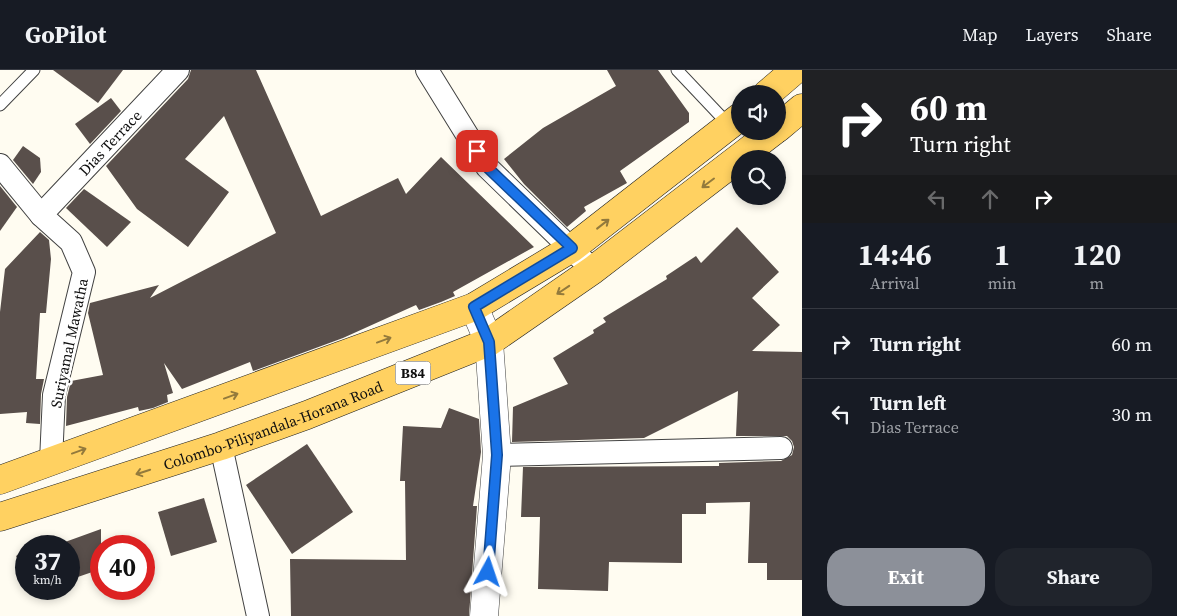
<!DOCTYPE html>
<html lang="en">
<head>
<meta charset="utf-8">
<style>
  body { margin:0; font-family:"Source Serif 4",serif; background:#20242c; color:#f1f3f6; height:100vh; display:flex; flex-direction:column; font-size:19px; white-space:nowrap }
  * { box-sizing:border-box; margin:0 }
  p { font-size:16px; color:#9ea1a6 }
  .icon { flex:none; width:28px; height:28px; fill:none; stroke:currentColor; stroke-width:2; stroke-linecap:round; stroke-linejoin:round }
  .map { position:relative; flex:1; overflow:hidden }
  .panel { display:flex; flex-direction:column; background:#171b24; width:375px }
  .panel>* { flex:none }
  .banner { background:#202124; color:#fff; overflow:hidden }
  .tools { position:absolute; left:731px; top:15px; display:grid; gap:10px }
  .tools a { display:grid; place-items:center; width:55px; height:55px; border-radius:50%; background:#171b24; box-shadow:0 2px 8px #0003; font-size:25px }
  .speed { position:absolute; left:15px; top:465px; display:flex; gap:10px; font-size:25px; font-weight:700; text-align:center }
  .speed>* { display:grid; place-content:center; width:65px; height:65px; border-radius:50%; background:#171b24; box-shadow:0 2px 8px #0003; line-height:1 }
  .speed small { font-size:12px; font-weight:400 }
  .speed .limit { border:8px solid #d22; background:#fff; color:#111 }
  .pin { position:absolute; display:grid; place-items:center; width:42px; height:42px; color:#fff; margin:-21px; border-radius:10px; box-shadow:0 2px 8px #0006 }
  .me { position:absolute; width:55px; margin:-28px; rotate:5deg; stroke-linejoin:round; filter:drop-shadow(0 0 4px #0008) }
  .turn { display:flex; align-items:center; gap:18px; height:105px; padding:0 25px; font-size:22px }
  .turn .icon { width:65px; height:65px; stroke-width:2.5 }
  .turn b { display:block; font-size:35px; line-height:42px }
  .lanes { display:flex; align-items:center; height:48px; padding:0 25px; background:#0003; justify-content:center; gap:25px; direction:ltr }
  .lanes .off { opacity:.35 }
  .eta { display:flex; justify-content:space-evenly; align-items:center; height:85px; text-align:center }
  .eta b { font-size:30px; font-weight:700; line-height:35px }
  .cta { display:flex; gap:10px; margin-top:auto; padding:10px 25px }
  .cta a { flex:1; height:58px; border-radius:20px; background:#8c9099; color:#fff; font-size:20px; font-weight:700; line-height:58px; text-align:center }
  .cta a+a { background:#20242c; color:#f1f3f6 }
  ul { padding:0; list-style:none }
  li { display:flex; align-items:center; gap:15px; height:70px; padding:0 25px; border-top:1px solid #363941 }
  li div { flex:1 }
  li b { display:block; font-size:19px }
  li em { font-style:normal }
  header { display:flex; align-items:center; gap:30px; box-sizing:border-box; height:70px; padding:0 25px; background:#171b24; border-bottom:1px solid #363941 }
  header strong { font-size:24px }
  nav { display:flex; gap:28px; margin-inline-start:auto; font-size:18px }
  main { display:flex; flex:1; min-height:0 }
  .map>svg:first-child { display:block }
</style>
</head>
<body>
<header>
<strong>GoPilot</strong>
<nav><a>Map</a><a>Layers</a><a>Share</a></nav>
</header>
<main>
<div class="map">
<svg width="802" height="546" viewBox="0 0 802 546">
  <rect width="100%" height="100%" fill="#fffcf1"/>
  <g fill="#594f4b">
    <polygon points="53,0 123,0 98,33"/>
    <polygon points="191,0 256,0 321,146 398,108 406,124 441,87 534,177 453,222 455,226 441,232 419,240 416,235 343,268 253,301 250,292 182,319 164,293 173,323 167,325 168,332 153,338 139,341 138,337 66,356 67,327 71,311 103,305 88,243 90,233 159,215 150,228 276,163 224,46 185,89 229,122 188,177 137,139 106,96 188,9"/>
    <polygon points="607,0 658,0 689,43 689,52 620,101 627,113 584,137 586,141 567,157 524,114 504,89 543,58 616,16"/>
    <polygon points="111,28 121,41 90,74 75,54"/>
    <polygon points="23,76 40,88 41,102 33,114 13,90"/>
    <polygon points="0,116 17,137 0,161"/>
    <polygon points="84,119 131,152 107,177 66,138"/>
    <polygon points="737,157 779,202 752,228 780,255 752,281 802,282 802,510 767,510 767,493 748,493 750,432 706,433 706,444 682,444 682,493 609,492 608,521 538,519 540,447 521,447 523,397 719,396 719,393 781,391 792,385 794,377 792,371 787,366 736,366 738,321 644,368 512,372 513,337 568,314 553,288 594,263 593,260 606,252 603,248 667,209 666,206 696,186 701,193"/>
    <polygon points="40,162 49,170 51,189 46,243 40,243 36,309 44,309 41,324 40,354 26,353 27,342 0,344 0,242 5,199"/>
    <polygon points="449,338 479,349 481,382 473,436 477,436 469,546 291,546 290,489 406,490 405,411 400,411 403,356 441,358"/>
    <polygon points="307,374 353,442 292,484 246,415"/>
    <polygon points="204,428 217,472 171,486 158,442"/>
    <polygon points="101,459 101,499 69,510 69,476 54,476"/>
    <polygon points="47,468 52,476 33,476"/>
    <polygon points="26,480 26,505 16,486"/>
  </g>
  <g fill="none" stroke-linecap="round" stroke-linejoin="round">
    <defs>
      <g id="service">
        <polyline points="677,0 729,55"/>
        <polyline points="0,35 34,0"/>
      </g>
      <g id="minor">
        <polyline points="427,0 487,97 593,200"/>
        <polyline points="0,95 41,145 71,172 84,202 54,325 51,391"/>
        <path id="s1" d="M41 145 178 0"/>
        <polyline points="221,376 258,546"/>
        <polyline points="497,385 781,378"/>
      </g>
      <polyline id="tertiary" points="474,237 489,272 497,385 484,546"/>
      <g id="primary">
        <polyline points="767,24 795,0"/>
        <polyline points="778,58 802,38"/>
        <polyline points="0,410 474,237 572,178 740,47"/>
        <path id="s2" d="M0 447 221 376 307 345 489 272 593 200 774 61"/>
      </g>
    </defs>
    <use href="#service" stroke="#424242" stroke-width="13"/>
    <use href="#minor" stroke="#424242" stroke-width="24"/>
    <use href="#tertiary" stroke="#424242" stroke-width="29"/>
    <use href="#primary" stroke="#202020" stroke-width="29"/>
    <use href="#service" stroke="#fff" stroke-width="11"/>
    <use href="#minor" stroke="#fff" stroke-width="22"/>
    <use href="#tertiary" stroke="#fff" stroke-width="28"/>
    <use href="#primary" stroke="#ffd161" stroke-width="28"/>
  </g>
  <defs><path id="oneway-shaft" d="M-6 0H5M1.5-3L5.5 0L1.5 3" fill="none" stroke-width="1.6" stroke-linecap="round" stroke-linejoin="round" transform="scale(1.25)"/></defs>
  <g stroke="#937a3c">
    <use href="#oneway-shaft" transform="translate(708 113) rotate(143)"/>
    <use href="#oneway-shaft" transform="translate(603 154) rotate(-38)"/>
    <use href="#oneway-shaft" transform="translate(563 220) rotate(146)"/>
    <use href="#oneway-shaft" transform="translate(384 270) rotate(-20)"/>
    <use href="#oneway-shaft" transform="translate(231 326) rotate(-20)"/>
    <use href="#oneway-shaft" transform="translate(79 381) rotate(-20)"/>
    <use href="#oneway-shaft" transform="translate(143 402) rotate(162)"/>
  </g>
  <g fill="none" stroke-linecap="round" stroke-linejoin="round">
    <defs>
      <polyline id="route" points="477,81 487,97 572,178 474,237 489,272 497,385 488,502"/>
    </defs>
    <use href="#route" stroke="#114b97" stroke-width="12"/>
    <use href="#route" stroke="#1a73e8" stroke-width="9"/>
  </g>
  <g text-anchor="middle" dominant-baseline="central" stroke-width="5" stroke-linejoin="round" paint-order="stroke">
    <rect fill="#fff" stroke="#575757" stroke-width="1" x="395.5" y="291.5" width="35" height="23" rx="4"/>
    <g font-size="14" font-weight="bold" fill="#0f0f0f">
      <text x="413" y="303">B84</text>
    </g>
    <g font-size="15" fill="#0f0f0f" stroke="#fff">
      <text stroke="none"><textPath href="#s1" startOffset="100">Dias Terrace</textPath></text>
      <text transform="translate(69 273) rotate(-78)">Suriyamal Mawatha</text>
      <text stroke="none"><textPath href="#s2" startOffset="288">Colombo-Piliyandala-Horana Road</textPath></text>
    </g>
  </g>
</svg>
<div class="tools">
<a><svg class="icon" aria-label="sound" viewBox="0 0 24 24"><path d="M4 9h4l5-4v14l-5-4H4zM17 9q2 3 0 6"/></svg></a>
<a><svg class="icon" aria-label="search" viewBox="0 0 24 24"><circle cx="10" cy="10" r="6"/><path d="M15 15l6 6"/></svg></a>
</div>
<div class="speed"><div>37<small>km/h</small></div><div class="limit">40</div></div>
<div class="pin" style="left:477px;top:81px;background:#d93025"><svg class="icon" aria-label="arrive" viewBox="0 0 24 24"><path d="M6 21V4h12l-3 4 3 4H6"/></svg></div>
<svg class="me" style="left:488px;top:502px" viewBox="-20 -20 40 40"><path d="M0-17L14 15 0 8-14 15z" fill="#1a73e8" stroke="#fff" stroke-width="4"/></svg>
</div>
<section class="panel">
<div class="banner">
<div class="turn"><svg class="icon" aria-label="right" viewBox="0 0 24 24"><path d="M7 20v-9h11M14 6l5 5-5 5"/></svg><div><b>60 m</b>Turn right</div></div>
<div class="lanes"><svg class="icon off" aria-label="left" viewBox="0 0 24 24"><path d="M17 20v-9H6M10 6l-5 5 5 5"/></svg><svg class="icon off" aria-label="ahead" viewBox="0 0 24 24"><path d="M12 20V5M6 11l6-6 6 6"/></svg><svg class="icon" aria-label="right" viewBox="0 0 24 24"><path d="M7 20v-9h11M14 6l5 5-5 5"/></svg></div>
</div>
<div class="eta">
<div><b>14:46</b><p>Arrival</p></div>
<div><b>1</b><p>min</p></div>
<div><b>120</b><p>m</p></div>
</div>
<ul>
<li><svg class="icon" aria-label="right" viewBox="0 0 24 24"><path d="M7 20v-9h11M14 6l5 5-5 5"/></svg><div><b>Turn right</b></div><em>60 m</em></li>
<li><svg class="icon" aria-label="left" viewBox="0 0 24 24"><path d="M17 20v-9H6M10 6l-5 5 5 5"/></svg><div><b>Turn left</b><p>Dias Terrace</p></div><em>30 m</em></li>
</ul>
<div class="cta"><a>Exit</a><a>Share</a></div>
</section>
</main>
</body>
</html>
